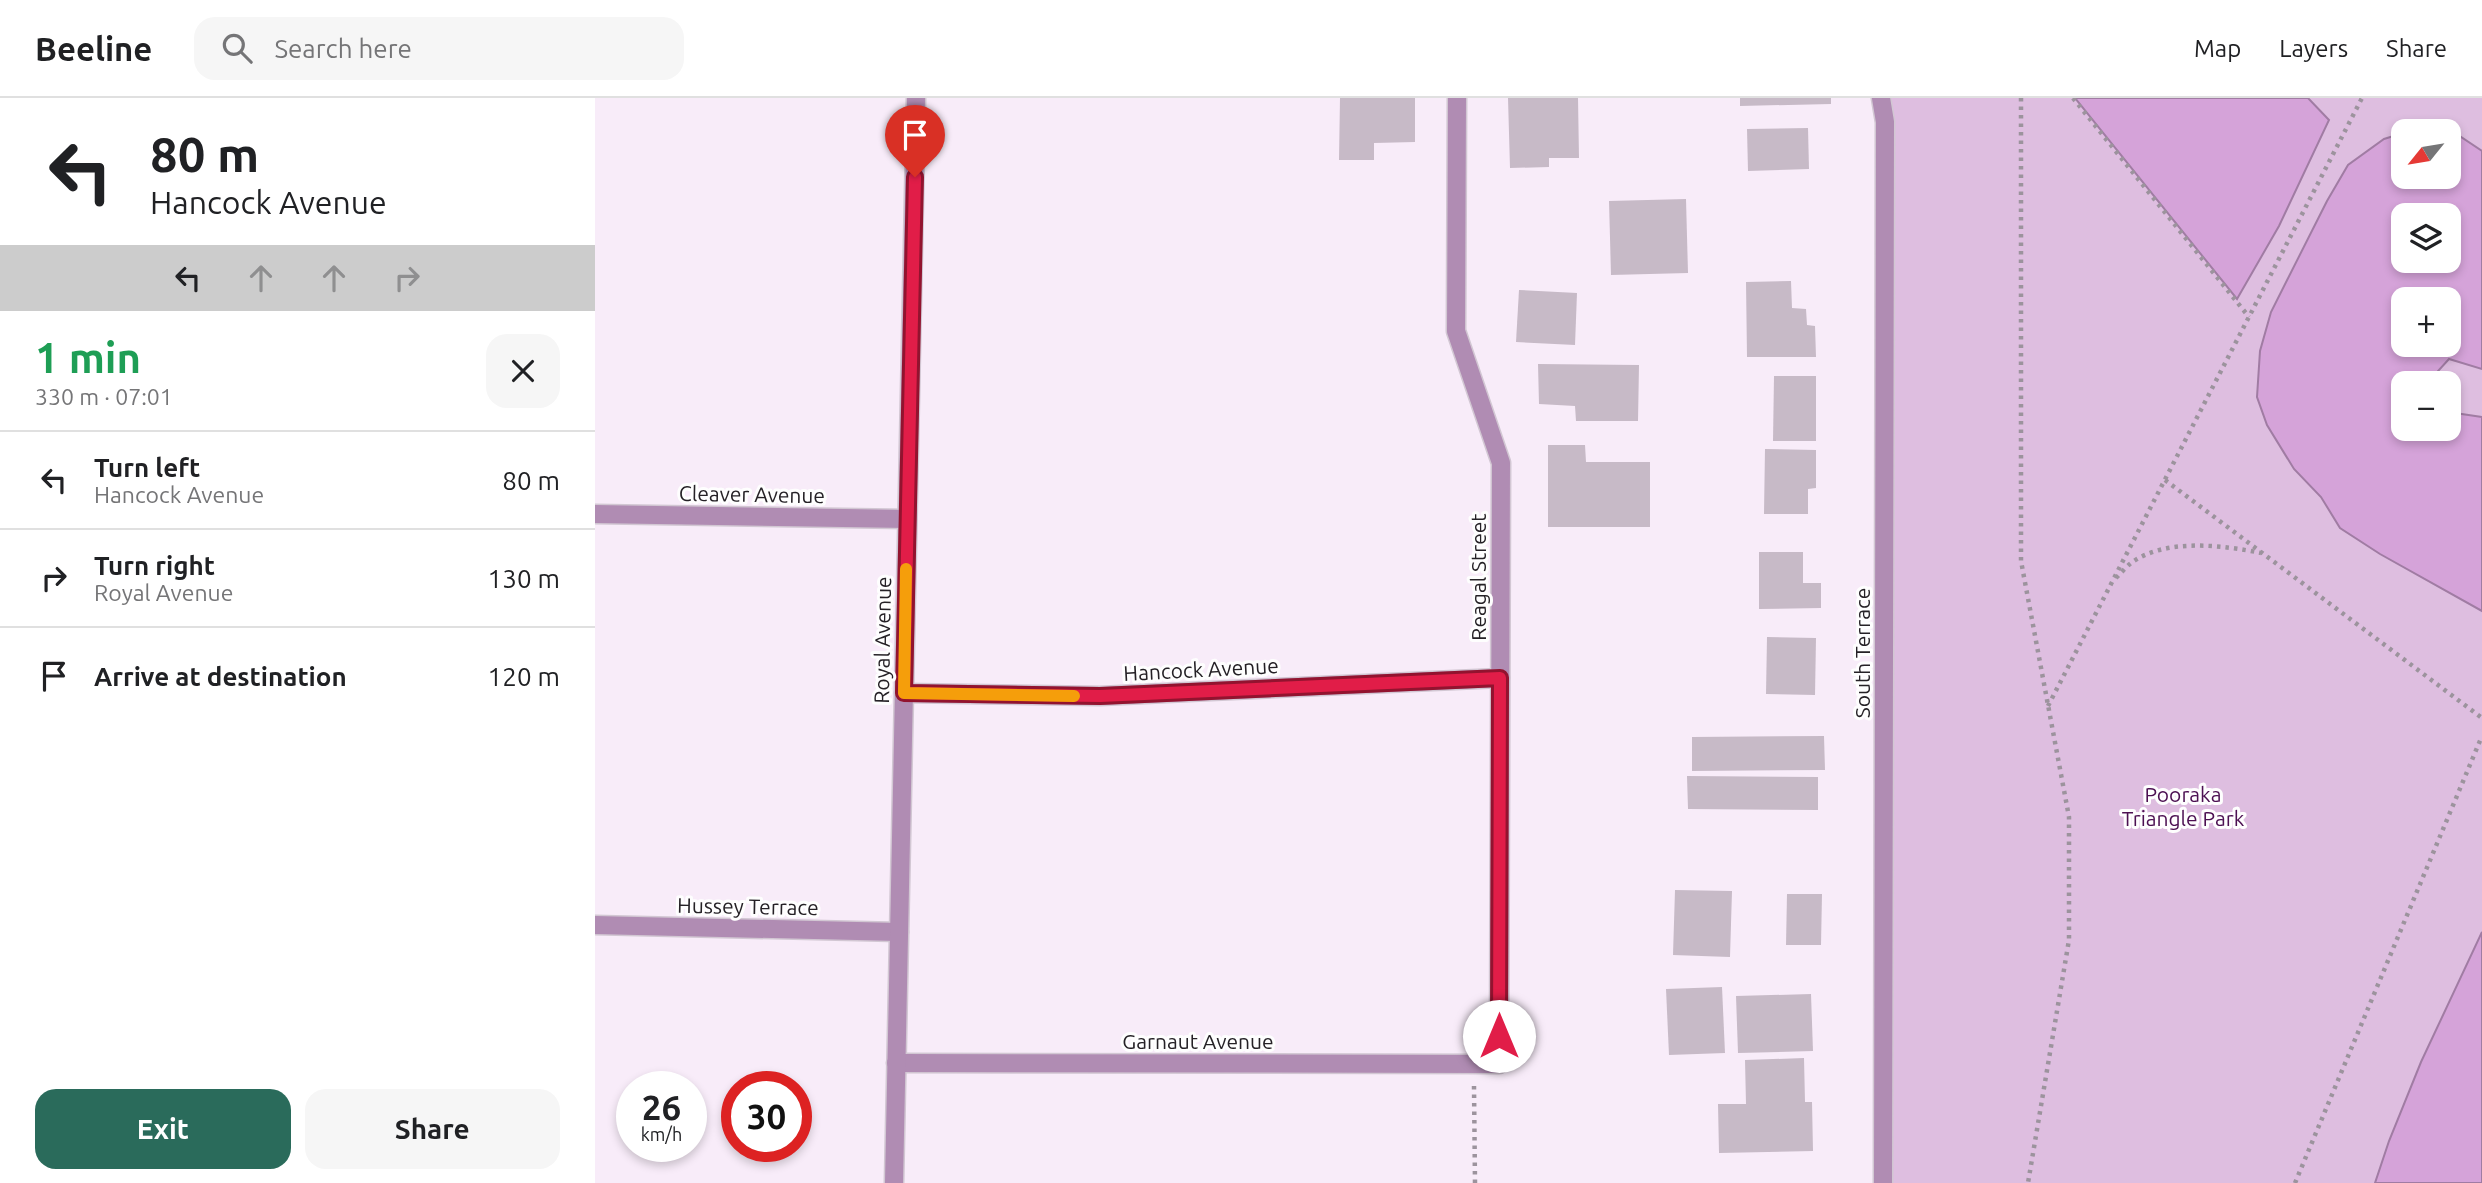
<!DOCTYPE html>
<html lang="en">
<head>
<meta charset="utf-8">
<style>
  body { margin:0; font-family:Ubuntu,sans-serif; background:#f6f6f6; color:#202124; height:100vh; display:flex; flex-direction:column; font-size:26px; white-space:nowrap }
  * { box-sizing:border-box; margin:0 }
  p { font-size:23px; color:#757577 }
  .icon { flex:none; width:38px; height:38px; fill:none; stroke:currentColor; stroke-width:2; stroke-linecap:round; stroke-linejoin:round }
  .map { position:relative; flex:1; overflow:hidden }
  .panel { display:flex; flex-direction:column; background:#fff; width:595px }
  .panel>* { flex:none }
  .guide { background:#fff; color:#202124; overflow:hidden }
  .needle { width:46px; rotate:240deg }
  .controls { position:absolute; left:1796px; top:21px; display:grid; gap:14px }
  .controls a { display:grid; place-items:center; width:70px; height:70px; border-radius:14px; background:#fff; box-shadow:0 4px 10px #0003; font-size:35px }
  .speed { position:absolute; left:21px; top:973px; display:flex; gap:14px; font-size:35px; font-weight:700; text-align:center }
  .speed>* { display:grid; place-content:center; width:91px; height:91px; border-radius:50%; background:#fff; box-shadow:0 4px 10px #0003; line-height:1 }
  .speed small { font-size:18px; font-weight:400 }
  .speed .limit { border:10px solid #d22; background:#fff; color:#111 }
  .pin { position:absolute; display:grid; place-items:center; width:60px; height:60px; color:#fff; margin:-72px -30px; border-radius:50% 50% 50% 0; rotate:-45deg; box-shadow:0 0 7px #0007 }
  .pin .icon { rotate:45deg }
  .me { position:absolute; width:77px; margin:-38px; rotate:0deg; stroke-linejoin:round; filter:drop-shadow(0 0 5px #0008) }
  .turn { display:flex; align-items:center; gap:24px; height:147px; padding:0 35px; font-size:32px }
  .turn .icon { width:91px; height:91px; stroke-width:2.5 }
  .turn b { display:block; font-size:49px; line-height:60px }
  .lanes { display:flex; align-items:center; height:66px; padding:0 35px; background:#0003; justify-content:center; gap:35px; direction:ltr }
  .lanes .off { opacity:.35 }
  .round { display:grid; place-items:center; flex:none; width:74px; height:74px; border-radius:21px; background:#f6f6f6 }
  .head { display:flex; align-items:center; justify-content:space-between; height:119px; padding:0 35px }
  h1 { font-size:42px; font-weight:700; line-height:52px; color:#1e9e55 }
  .primary-button { display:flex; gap:14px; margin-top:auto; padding:14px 35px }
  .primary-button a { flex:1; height:80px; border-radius:21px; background:#2a6b5b; color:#fff; font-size:28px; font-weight:700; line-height:80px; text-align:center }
  .primary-button a+a { background:#f6f6f6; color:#202124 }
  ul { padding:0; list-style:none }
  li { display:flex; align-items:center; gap:21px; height:98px; padding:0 35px; border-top:2px solid #e0e0e0 }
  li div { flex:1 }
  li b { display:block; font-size:26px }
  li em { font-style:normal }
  header { display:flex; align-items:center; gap:42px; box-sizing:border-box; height:98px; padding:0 35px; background:#fff; border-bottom:2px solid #e0e0e0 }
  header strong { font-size:33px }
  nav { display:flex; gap:38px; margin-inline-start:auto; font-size:24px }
  .search { width:490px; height:63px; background:#f6f6f6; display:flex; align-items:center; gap:18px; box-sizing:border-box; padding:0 24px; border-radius:21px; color:#757577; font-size:26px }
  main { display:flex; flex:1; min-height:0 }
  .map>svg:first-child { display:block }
</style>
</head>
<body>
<header>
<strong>Beeline</strong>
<div class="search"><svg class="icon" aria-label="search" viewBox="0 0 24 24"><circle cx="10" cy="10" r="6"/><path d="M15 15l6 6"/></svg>Search here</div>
<nav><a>Map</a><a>Layers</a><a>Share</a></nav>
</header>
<main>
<section class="panel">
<div class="guide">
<div class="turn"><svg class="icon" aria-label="left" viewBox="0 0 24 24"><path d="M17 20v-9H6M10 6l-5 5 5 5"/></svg><div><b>80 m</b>Hancock Avenue</div></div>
<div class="lanes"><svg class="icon" aria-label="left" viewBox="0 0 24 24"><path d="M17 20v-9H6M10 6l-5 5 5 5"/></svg><svg class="icon off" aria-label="ahead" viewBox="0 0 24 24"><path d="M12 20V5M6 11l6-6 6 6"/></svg><svg class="icon off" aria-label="ahead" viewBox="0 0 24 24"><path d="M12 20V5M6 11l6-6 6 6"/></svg><svg class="icon off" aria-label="right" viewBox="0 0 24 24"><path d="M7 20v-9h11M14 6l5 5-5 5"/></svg></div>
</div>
<div class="head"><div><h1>1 min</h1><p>330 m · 07:01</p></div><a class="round"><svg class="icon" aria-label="close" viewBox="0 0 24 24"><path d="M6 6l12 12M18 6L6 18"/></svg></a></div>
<ul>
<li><svg class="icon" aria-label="left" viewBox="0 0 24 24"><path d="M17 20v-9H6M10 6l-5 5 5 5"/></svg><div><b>Turn left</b><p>Hancock Avenue</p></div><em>80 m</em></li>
<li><svg class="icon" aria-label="right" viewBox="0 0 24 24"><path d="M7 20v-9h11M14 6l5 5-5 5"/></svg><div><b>Turn right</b><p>Royal Avenue</p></div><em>130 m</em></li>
<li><svg class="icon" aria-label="arrive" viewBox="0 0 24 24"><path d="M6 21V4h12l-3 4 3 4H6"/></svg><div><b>Arrive at destination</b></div><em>120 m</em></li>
</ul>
<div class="primary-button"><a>Exit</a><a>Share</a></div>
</section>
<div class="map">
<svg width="1887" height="1085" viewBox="0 0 1887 1085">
  <rect width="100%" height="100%" fill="#f8ecf9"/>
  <path fill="#debee0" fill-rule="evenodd" d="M1289 0H1887V1085H1288ZM1808 33H1853V79H1808ZM1808 117H1853V163H1808ZM1808 201H1853V247H1808ZM1808 285H1853V331H1808Z"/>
  <g fill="#d5a3d9" stroke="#a07ca3" stroke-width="2" fill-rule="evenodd">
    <polygon points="1480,0 1713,0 1734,22 1684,128 1642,201"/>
    <path d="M1853 34 1863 37 1887 53V271L1854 261 1843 273 1837 285H1808V331H1853V314L1887 319V513L1785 456 1745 430 1726 399 1699 371 1672 327 1662 299 1665 253 1676 214 1732 103 1753 67 1789 41 1808 35V79H1853ZM1808 117H1853V163H1808ZM1808 201H1853V247H1808Z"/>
    <polygon points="1887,834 1887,1085 1780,1085 1794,1043 1826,964"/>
  </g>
  <g fill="#c7bac7">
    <polygon points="745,0 820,0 820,44 779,45 779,62 744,62"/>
    <polygon points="913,0 983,0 984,60 954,60 954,69 915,70"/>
    <polygon points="1145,0 1236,0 1236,6 1145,8"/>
    <polygon points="1213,30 1214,71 1153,73 1152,31"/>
    <polygon points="1091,101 1093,175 1016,177 1014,103"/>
    <polygon points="1196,183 1197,210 1211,211 1212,227 1220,228 1221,259 1152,259 1151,184"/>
    <polygon points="924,192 982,195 980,247 921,244"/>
    <polygon points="943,266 1044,267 1043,323 981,323 980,308 944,306"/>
    <polygon points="1179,278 1221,278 1221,343 1178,343"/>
    <polygon points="953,347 990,347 991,364 1055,364 1055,429 953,429"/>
    <polygon points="1170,351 1221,352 1221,390 1213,391 1213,416 1169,416"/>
    <polygon points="1164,454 1208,454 1208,485 1226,485 1226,510 1164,511"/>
    <polygon points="1172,539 1221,540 1220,597 1171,596"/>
    <polygon points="1229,638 1230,672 1097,673 1097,639"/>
    <polygon points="1092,678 1223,679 1223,712 1093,711"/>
    <polygon points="1080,792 1137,793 1135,859 1078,857"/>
    <polygon points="1192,796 1227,796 1226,847 1191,847"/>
    <polygon points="1127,889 1130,955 1074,957 1071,891"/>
    <polygon points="1216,896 1218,953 1143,955 1141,898"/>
    <polygon points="1209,960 1210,1004 1217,1004 1218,1053 1124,1055 1123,1006 1151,1006 1150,962"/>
  </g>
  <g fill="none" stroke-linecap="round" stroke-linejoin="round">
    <defs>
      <g id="minor">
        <polyline points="1286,0 1290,24 1288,1085"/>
        <polyline points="0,416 312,421"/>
        <polyline points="309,595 505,598 905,580"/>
        <polyline points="0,827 304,834"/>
        <polyline points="301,965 904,966 906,365 861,233 862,0"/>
        <polyline points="299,1085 321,0"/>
      </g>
    </defs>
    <use href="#minor" stroke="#d2c7d3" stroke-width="21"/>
    <g stroke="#9c939d" stroke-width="4.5" stroke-dasharray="3.5 5" stroke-linecap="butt">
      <polyline points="1426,0 1426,463 1474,719 1474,842 1433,1085"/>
      <polyline points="1478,0 1654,219"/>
      <polyline points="1570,382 1887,620"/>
      <path d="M1521 480C1526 475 1531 469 1536 465 1570 440 1627 447 1666 455"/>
      <polyline points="1453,608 1767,0"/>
      <polyline points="879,988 880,1085"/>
      <polyline points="1700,1085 1887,638"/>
    </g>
    <use href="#minor" stroke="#b08cb3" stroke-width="18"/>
  </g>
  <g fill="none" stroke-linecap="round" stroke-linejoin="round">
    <defs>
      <polyline id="route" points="320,79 309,595 505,598 905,580 904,938"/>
    </defs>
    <use href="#route" stroke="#92132f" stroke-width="18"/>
    <use href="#route" stroke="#e11d48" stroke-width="12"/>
    <polyline stroke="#f59e0b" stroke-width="12" points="311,471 309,595 479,598"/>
  </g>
  <g text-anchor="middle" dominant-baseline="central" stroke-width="6" stroke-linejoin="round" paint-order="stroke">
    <g font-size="21" fill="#252126" stroke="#fefefe">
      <text transform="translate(157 396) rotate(1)">Cleaver Avenue</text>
      <text transform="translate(883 479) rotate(-90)">Reagal Street</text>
      <text transform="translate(287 542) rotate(-89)">Royal Avenue</text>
      <text transform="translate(1267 555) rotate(-90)">South Terrace</text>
      <text transform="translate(606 571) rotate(-3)">Hancock Avenue</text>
      <text transform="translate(153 808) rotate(1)">Hussey Terrace</text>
      <text x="603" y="943">Garnaut Avenue</text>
    </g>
    <g font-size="21" fill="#4c1052" stroke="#fefefe">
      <text x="1588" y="696">Pooraka<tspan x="1588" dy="24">Triangle Park</tspan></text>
    </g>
  </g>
</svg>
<div class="controls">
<a><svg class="needle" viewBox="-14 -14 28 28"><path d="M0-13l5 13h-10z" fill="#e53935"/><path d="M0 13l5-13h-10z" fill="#757577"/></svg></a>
<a><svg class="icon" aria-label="layers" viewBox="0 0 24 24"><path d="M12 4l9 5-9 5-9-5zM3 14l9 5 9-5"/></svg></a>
<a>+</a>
<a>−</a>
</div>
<div class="speed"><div>26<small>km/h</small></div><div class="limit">30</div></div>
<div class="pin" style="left:320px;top:79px;background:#d93025"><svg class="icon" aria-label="arrive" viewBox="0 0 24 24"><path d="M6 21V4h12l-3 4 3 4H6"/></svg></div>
<svg class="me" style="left:904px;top:938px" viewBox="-20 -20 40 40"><circle r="19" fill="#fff"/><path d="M0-13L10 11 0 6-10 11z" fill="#e11d48"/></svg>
</div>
</main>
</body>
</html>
